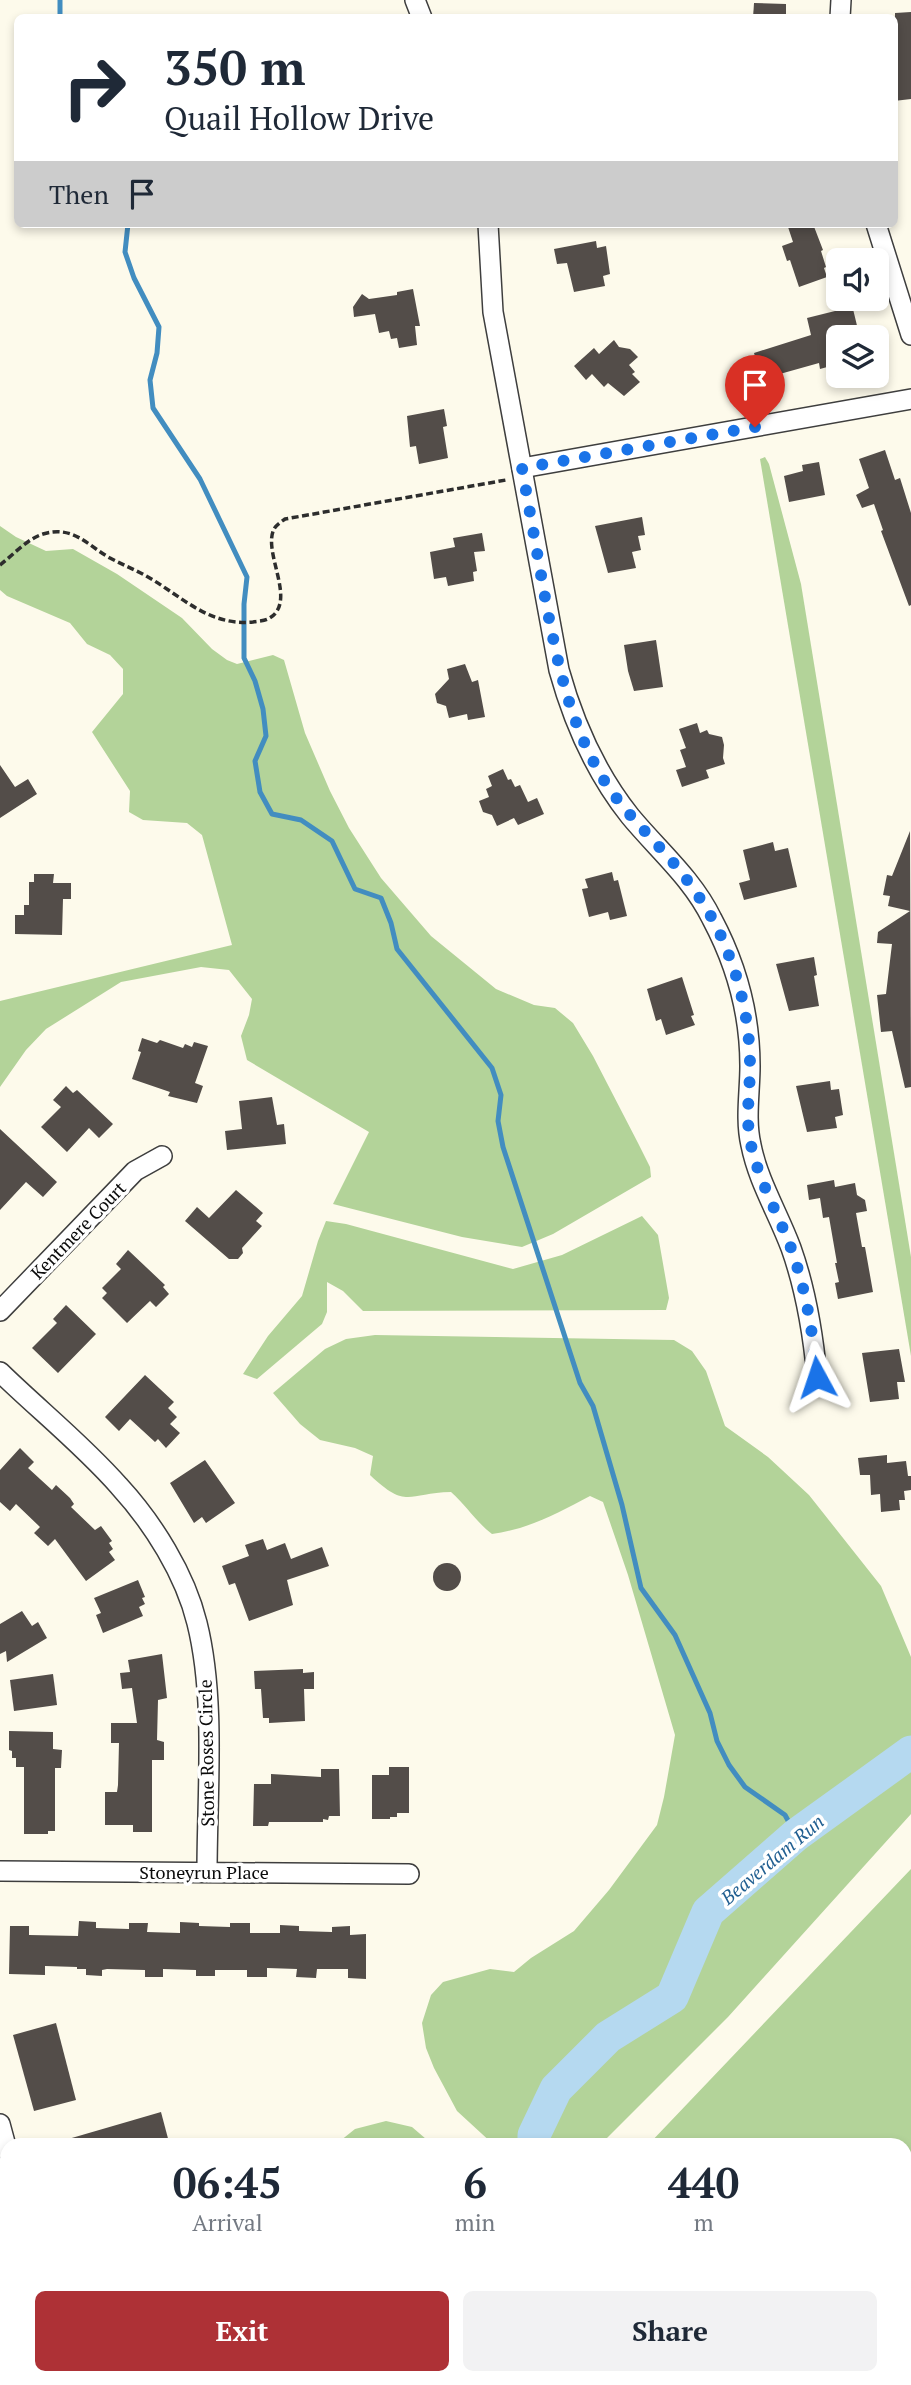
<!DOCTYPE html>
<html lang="en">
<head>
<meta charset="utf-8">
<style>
  body { margin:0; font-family:"PT Serif",serif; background:#f2f2f3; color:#1f2937; height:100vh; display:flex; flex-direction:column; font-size:26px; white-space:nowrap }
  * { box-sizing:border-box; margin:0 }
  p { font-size:23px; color:#747a83 }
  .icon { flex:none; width:38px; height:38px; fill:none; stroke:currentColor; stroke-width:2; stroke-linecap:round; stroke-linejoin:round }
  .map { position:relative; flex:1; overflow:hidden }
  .side { position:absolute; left:0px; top:2138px; width:912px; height:247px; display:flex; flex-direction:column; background:#fff; border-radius:21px 21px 0 0; box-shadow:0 4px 10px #0003 }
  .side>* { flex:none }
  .banner { position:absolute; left:14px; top:14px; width:884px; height:214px; border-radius:10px; box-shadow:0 4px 10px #0003; background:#fff; color:#1f2937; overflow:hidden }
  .tools { position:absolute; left:826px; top:248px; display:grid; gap:14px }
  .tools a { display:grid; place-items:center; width:63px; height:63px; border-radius:10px; background:#fff; box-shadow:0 4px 10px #0003; font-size:35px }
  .pin { position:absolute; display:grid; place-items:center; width:60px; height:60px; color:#fff; margin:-72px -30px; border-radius:50% 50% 50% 0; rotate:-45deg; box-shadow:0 0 7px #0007 }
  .pin .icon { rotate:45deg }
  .me { position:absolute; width:77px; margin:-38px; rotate:355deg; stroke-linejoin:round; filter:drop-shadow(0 0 5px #0008) }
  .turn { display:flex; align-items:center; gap:24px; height:147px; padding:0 35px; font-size:32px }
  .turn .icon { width:91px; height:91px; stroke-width:2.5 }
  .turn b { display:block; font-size:49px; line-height:60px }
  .then { display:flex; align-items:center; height:66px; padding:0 35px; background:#0003; gap:14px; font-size:26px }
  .eta { display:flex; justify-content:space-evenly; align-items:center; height:119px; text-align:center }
  .eta b { font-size:42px; font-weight:800; line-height:49px }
  .cta { display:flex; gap:14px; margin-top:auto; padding:14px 35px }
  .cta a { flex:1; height:80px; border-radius:10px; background:#ae3136; color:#fff; font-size:28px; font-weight:800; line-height:80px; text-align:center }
  .cta a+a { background:#f2f2f3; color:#1f2937 }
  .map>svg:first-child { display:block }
</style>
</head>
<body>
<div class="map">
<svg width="911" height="2385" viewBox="0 0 911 2385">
  <rect width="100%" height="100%" fill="#fdfaeb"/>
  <g fill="#b3d399">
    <polygon points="765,457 769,464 801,584 911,1257 911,1356 760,459"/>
    <polygon points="0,526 16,537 46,551 73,549 117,574 182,618 212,649 227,660 237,664 273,655 284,660 305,733 330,791 349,828 381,878 431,936 496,989 534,1005 555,1008 573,1023 593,1056 638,1143 650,1167 651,1177 553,1234 522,1247 462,1237 333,1204 369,1132 247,1060 241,1036 249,1015 252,999 229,970 201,967 121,982 46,1029 26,1050 0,1087 0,1001 232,945 202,835 187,823 143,820 129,812 130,791 92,732 123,694 123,669 110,655 87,644 70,623 7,596 0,590"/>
    <polygon points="642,1216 658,1235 669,1298 666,1310 363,1311 343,1291 327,1282 327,1312 322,1324 257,1379 243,1374 268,1336 302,1296 318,1241 326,1221 346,1224 513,1269 562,1255"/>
    <path d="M375 1335 674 1340 692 1351 706 1371 725 1426 768 1457 809 1495 881 1586 911 1657V1814L728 2017 600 2145H494L457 2111 434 2068 426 2048 422 2023 431 1995 443 1982 490 1969 514 1972 531 1958 574 1931 609 1890 657 1825 664 1797 675 1735 628 1575 603 1502 590 1496C558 1513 529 1529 492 1534 476 1522 466 1505 451 1492 407 1493 407 1510 370 1475L373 1456 355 1448 320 1440 300 1424 273 1393 325 1349 346 1339Z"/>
    <polygon points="911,1869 911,2385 423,2385 429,2378 905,2378 905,2146 648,2145"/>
    <polygon points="386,2121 412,2127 433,2145 335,2145 355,2129"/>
    <polygon points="95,2378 357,2378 352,2385 93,2385"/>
  </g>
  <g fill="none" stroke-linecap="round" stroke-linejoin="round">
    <g stroke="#428dc0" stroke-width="5">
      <polyline points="60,18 60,0"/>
      <polyline points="128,224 125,252 134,278 159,327 157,353 150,380 153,408 200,479 247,577 244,604 244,658 255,681 263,709 266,736 255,761 260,792 272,814 301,820 332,841 355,889 381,898 391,923 397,949 492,1068 501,1095 498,1121 503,1147 580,1383 593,1406 622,1505 641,1588 675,1635 710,1713 717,1741 729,1765 745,1787 785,1815 796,1835"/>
    </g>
    <g stroke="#b5d9f0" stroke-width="33">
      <polyline points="534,2146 534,2135 556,2089 608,2037 672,1997 708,1912 796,1835 911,1752"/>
      <polyline points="527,2385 531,2378"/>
    </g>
  </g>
  <g fill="#534d49">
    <polygon points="754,3 786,4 786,18 753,18"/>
    <polygon points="911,12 911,99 894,101 895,13"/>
    <polygon points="787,224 813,224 823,250 821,251 826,267 824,268 827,277 799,287 790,260 787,261 782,246 793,242"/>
    <polygon points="596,241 597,248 606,246 610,274 603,276 605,286 574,292 567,263 557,264 554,249"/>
    <polygon points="413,289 420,326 415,326 417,345 399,348 397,338 391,339 389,331 379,333 375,314 354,317 353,307 362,294 369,299 397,295 397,292"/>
    <polygon points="853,309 860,338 838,338 838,345 835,346 838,364 820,369 819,363 762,379 754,353 811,335 807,318 839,310 843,311"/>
    <polygon points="614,340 619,347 630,349 638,357 629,365 635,372 632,374 640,382 624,396 608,383 604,387 592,374 586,380 574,366 594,348 599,354"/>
    <polygon points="444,409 447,426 443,427 448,458 419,464 416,446 410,447 407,416"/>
    <polygon points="885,450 895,480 900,478 911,513 911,605 909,606 881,531 883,530 874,504 862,508 856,495 869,488 859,459"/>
    <polygon points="819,462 825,495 789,502 784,476 803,471 802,465"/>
    <polygon points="642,517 645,535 638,536 641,550 632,552 636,568 608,573 595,526"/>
    <polygon points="482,533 485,551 474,552 477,571 473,572 474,581 448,586 446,577 434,579 430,552 455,547 453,538"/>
    <polygon points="656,640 663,687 634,691 628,671 624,645"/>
    <polygon points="465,664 472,682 478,680 485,717 468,720 467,714 449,718 446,706 437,703 435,694 449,679 447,669"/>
    <polygon points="697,723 700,733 707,730 709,734 722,737 724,745 723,758 725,764 706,770 709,778 682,787 676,770 686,767 680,750 686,748 679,729"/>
    <polygon points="0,765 15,787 28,779 37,794 0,818"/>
    <polygon points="503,769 508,780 511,779 515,787 520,785 528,802 537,798 544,814 518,825 514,818 497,826 492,815 483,812 479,801 489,797 486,789 492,786 488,776"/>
    <polygon points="910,831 911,1087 905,1088 892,1031 881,1032 877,995 886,994 892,944 877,943 878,932 910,911 888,906 890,896 883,895 887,875 892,876"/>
    <polygon points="773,842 775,851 788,848 797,887 744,900 739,883 750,880 743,850"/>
    <polygon points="612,872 614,881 618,880 627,916 610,920 608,912 589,917 582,889 588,888 585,879"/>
    <polygon points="34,874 54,874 53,883 71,883 71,899 63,899 62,935 15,934 15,915 24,915 24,905 29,905 29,882 34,882"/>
    <polygon points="814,957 817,975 814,976 819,1006 789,1011 776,964"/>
    <polygon points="682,977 694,1015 691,1016 695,1025 666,1035 661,1019 656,1021 647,989"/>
    <polygon points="142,1038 157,1043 160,1040 183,1048 185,1044 192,1047 194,1042 208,1046 195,1083 203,1086 197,1103 168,1096 170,1092 132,1079 141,1052 138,1051"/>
    <polygon points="830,1081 831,1090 839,1089 843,1115 835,1117 837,1128 807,1132 796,1086"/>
    <polygon points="66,1086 73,1093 77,1090 113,1124 99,1138 89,1128 67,1152 41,1127 61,1107 53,1100"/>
    <polygon points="272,1097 277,1125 284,1124 286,1144 227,1150 225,1131 242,1129 239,1101"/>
    <polygon points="0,1129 57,1182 43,1197 26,1182 0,1210"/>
    <polygon points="834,1180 835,1187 855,1183 857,1195 865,1200 867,1211 856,1213 862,1247 865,1247 873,1292 838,1299 835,1283 839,1282 835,1263 837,1263 829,1217 823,1218 820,1198 809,1200 807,1185"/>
    <polygon points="236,1190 263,1213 256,1221 262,1226 242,1248 243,1253 238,1259 229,1259 185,1221 197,1207 209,1218"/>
    <polygon points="128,1250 165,1285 163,1287 169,1294 156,1307 150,1301 127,1323 102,1298 107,1293 102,1288 121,1269 116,1264"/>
    <polygon points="66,1305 96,1334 58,1373 32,1348 57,1323 53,1319"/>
    <polygon points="899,1349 905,1382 897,1382 899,1399 870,1402 862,1353"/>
    <polygon points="145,1375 174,1402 168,1408 177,1417 170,1424 180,1433 166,1448 158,1439 155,1442 130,1419 119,1431 105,1417"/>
    <polygon points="20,1448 34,1462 28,1468 52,1490 56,1485 70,1498 74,1504 71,1507 95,1530 101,1526 112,1541 109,1543 113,1549 109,1552 115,1560 86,1581 55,1539 48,1546 34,1533 40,1527 16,1504 10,1511 0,1502 0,1470"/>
    <polygon points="887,1455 887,1463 906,1461 908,1476 911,1476 911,1490 904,1491 905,1500 899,1500 900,1510 881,1512 880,1494 871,1495 870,1475 860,1475 858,1458"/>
    <polygon points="205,1460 235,1503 206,1523 202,1517 194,1523 170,1483"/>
    <polygon points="263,1539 267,1550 285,1543 291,1559 322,1547 329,1566 287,1580 293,1605 249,1621 235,1583 229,1585 222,1566 249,1556 245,1545"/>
    <circle cx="447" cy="1577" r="14"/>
    <polygon points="138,1580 145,1597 142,1598 145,1604 139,1607 143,1616 103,1633 96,1615 101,1613 94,1598"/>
    <polygon points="22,1611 32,1626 38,1622 47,1638 7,1662 6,1651 0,1654 0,1624"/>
    <polygon points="162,1654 167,1698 158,1700 157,1740 164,1742 164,1760 152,1760 152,1832 133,1832 133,1825 105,1825 105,1792 117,1792 118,1785 119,1743 111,1743 111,1723 137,1723 132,1688 122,1689 120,1673 130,1672 128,1660"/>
    <polygon points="303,1669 303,1673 314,1672 314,1689 304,1689 305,1721 269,1723 269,1718 263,1718 261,1689 255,1689 254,1671"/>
    <polygon points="53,1674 57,1705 14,1711 10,1680"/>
    <polygon points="9,1731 53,1732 53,1749 62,1750 61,1768 55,1768 55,1831 48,1831 48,1834 24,1834 24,1767 16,1767 16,1758 12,1758 12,1751 9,1750"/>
    <polygon points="389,1767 409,1767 409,1813 397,1813 397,1817 390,1817 390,1819 372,1819 372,1775 389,1775"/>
    <polygon points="321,1769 339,1769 340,1816 329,1816 328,1820 323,1819 323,1822 269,1822 268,1826 253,1826 254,1784 271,1784 271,1774 321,1777"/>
    <polygon points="79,1921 96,1922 96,1928 129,1929 129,1923 148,1923 147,1932 180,1933 180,1922 199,1923 199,1926 230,1927 230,1923 250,1923 250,1933 280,1933 280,1925 299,1926 299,1931 332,1932 332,1927 350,1926 350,1935 366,1934 366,1979 348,1978 348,1969 317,1969 316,1978 296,1977 297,1969 267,1968 267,1977 247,1977 247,1970 215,1970 215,1976 196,1976 196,1970 163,1969 163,1977 145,1977 145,1970 107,1969 102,1970 102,1976 86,1975 86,1969 77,1969 77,1967 45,1966 45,1975 9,1974 10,1926 29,1926 29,1935 78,1936"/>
    <polygon points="56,2023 76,2100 34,2111 13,2035"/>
    <polygon points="161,2112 170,2146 59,2146 58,2142"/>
  </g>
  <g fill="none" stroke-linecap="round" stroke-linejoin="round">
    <defs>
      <g id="street">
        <polyline points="415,0 422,18"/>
        <polyline points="840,18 841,0"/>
        <path d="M488 224 493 312 559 670C574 724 595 772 630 816 658 850 692 878 712 919 736 964 750 1014 750 1066 750 1092 745 1119 751 1145 758 1181 778 1213 791 1248 806 1290 813 1333 817 1377"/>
        <polyline points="876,224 911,335"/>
        <polyline points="522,468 911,399"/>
        <polyline points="0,1311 135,1171 162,1156"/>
        <path d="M0 1372C39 1410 83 1445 119 1486 153 1523 185 1574 197 1623 216 1699 207 1793 207 1872"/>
        <polyline points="0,1871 409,1874"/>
        <polyline points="0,2124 7,2150"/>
        <polyline points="0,2233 7,2231"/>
      </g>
    </defs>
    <use href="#street" stroke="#3e3e3e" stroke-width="22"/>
    <path stroke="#2d2d2d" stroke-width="3.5" stroke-dasharray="7 3.5" stroke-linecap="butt" d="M0 565C13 555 27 539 43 534 73 525 87 545 110 558 123 565 136 570 148 577 184 598 209 626 253 622 258 621 264 621 268 619 299 603 262 553 274 529 276 525 281 522 285 519L506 480"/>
    <use href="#street" stroke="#fff" stroke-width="19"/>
  </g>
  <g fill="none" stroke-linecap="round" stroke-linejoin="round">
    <path stroke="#1a73e8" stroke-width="12" stroke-dasharray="0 21.6" d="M755 427 522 468C530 513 538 558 546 603 559 669 570 725 605 782 622 808 643 829 663 851 690 881 714 915 728 953 742 988 750 1028 750 1066 750 1093 745 1119 751 1145 759 1181 778 1214 791 1248 806 1290 813 1333 817 1377"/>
  </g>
  <g text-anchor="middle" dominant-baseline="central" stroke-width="7" stroke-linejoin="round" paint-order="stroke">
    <g font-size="18" fill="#0b0b0b" stroke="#fff">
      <text transform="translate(78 1230) rotate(-46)">Kentmere Court</text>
      <text transform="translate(206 1753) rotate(-91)">Stone Roses Circle</text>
      <text x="204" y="1872">Stoneyrun Place</text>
    </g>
    <g font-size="19" font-style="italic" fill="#215f91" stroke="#fff">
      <text transform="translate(772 1859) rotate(-40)">Beaverdam Run</text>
    </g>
  </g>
</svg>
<div class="tools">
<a><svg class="icon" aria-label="sound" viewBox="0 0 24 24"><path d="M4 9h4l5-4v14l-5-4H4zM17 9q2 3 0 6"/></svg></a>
<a><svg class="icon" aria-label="layers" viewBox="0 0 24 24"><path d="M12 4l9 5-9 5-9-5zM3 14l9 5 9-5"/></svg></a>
</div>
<div class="pin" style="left:755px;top:427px;background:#d93025"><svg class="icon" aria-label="arrive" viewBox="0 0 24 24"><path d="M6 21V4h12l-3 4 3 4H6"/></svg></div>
<svg class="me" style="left:817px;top:1377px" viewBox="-20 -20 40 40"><path d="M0-17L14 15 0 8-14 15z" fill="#1a73e8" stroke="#fff" stroke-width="4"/></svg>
<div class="banner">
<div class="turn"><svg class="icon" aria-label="right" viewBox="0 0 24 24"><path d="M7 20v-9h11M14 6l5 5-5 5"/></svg><div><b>350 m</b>Quail Hollow Drive</div></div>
<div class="then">Then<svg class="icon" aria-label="arrive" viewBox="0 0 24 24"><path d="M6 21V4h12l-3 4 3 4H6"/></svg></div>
</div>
<section class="side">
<div class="eta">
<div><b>06:45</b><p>Arrival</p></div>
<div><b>6</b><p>min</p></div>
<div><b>440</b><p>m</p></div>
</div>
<div class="cta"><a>Exit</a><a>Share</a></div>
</section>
</div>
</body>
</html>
